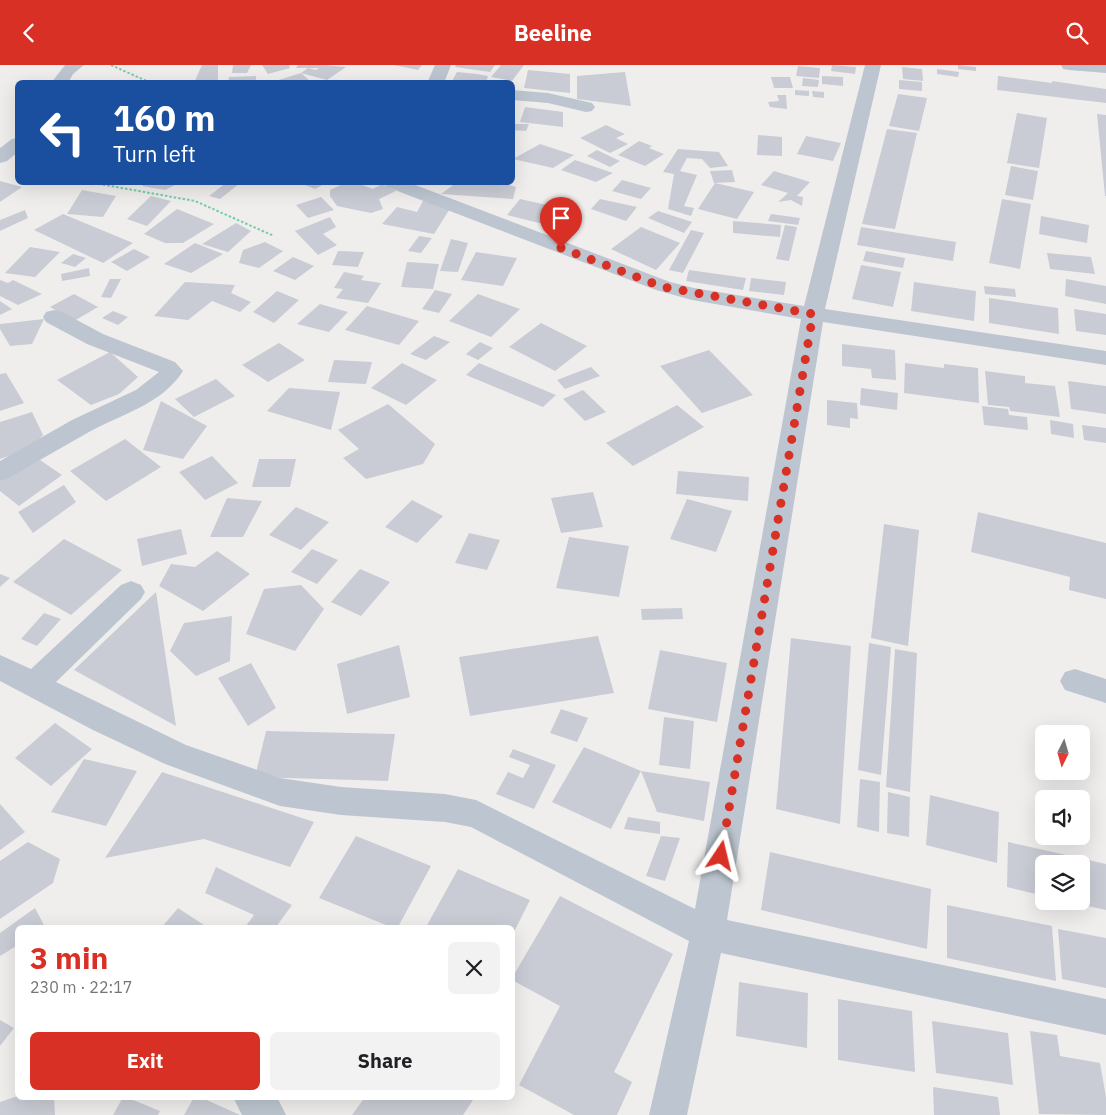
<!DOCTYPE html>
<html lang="en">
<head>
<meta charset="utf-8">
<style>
  body { margin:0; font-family:"IBM Plex Sans",sans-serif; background:#f2f2f2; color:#202124; height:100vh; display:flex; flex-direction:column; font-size:19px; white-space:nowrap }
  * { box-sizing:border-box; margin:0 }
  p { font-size:16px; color:#757577 }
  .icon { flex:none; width:28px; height:28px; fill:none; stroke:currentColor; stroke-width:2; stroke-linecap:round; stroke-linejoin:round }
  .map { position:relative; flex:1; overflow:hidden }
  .side { position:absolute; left:15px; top:860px; width:500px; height:175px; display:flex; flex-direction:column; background:#fff; border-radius:8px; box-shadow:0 5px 20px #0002 }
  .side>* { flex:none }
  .guide { position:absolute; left:15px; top:15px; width:500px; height:105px; border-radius:8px; box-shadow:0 5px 20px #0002; background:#1a4fa0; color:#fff; overflow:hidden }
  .needle { width:32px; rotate:185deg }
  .buttons { position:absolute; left:1035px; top:660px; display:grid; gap:10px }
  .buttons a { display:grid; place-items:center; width:55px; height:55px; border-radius:8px; background:#fff; box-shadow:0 5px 20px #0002; font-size:25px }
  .pin { position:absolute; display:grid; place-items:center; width:42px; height:42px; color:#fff; margin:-51px -21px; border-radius:50% 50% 50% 0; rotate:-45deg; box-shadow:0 0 5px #0007 }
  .pin .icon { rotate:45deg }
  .me { position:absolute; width:55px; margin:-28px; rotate:10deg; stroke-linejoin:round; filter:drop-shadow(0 0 4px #0008) }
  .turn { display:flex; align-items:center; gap:18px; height:105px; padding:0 15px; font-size:22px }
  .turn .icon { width:65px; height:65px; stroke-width:2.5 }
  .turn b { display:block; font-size:35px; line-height:42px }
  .round { display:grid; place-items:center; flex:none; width:52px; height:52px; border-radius:8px; background:#f2f2f2 }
  .headline { display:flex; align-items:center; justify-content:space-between; height:85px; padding:0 15px }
  h1 { font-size:30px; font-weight:700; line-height:38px; color:#d93025 }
  .action { display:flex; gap:10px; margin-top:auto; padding:10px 15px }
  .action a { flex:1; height:58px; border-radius:8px; background:#d93025; color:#fff; font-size:20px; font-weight:700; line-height:58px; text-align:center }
  .action a+a { background:#f2f2f2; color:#202124 }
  header { display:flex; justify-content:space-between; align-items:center; height:65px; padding:0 15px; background:#d93025; color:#fff; font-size:22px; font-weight:700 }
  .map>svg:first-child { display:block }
</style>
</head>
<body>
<header><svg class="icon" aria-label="back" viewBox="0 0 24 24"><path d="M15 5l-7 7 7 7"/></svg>Beeline<svg class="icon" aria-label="search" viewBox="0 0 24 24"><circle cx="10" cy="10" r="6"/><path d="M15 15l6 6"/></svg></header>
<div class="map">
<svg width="1106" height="1050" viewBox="0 0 1106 1050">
  <rect width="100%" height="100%" fill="#f0eeed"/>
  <g fill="#c9ccd4">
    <polygon points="202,0 218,0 218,18 194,18"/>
    <polygon points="233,0 251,0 247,8 232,8"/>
    <polygon points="262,0 289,0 290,3 268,9"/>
    <polygon points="298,0 323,0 321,3 296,3"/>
    <polygon points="324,0 346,2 327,15 301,8 308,3 316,5"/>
    <polygon points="394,0 422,0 418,5"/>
    <polygon points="456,0 495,0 490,7 455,2"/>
    <polygon points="501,0 524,0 512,16 491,12"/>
    <polygon points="832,0 856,2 855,9 831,6"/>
    <polygon points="958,0 976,2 976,6 958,4"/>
    <polygon points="798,1 820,3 819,13 796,11"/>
    <polygon points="902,2 922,4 923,16 903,14"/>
    <polygon points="937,4 959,7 958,12 937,9"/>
    <polygon points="528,5 570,9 570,28 524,23"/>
    <polygon points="457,7 477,9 488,11 486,18 451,18"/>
    <polygon points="625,7 631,41 577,34 577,11"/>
    <polygon points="301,8 310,16 272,18 272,17"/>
    <polygon points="256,11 256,18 228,18 229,12"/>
    <polygon points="822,11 843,12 843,21 822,19"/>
    <polygon points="998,11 1052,18 1052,16 1106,24 1106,38 997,25"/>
    <polygon points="771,12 790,12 793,23 774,23"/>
    <polygon points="803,13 819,15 818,22 802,21"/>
    <polygon points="899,15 922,17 922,26 899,24"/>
    <polygon points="795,25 809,26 809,31 795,30"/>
    <polygon points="812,26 824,27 824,33 813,32"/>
    <polygon points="898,29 927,33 919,66 889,61"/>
    <polygon points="777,30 786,30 787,44 770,42 768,37 779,36"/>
    <polygon points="525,42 563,47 563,62 520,57"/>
    <polygon points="1017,48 1047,53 1039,103 1007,98"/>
    <polygon points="1097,49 1106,50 1106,131 1105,131"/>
    <polygon points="515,59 529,59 526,66 512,65"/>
    <polygon points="606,60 625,69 616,73 628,79 610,88 580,73"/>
    <polygon points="887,64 917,68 895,164 862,159"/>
    <polygon points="758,70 782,72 782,91 757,90"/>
    <polygon points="806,71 841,78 833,96 797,89"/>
    <polygon points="639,76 652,81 649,83 664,89 645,101 618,90"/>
    <polygon points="540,79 574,90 553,103 513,94"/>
    <polygon points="678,84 719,87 728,101 710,103 702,94 687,93 680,106 697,110 684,141 694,143 691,151 668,144 674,109 663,107"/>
    <polygon points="597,85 620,96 610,102 587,91"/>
    <polygon points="575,95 613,108 596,117 561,105"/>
    <polygon points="1011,101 1038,106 1033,135 1005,130"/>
    <polygon points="732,105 735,117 714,118 710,106"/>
    <polygon points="774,106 810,117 797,131 803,132 802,141 791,135 778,137 788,128 761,120"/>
    <polygon points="622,115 651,123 641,134 612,126"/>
    <polygon points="0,116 22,122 0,137"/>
    <polygon points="146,118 179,118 165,125 142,121"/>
    <polygon points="226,118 257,118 254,120 240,118 220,134 209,131"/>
    <polygon points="300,118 326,118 315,124"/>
    <polygon points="345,118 357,118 373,124 382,119 396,126 379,134 383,144 371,148 337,141 330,131 330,125"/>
    <polygon points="456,118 501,118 516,122 513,134 441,129"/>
    <polygon points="715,118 754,127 737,154 698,144"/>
    <polygon points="82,125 116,131 103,152 67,149"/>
    <polygon points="151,131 171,136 147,161 127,154"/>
    <polygon points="321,132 334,145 308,153 296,140"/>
    <polygon points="520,134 560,143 547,160 507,150"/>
    <polygon points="600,134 637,142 626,156 591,144"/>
    <polygon points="1002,134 1031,139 1020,204 989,198"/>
    <polygon points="423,136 451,142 434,169 382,159 397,142 417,147"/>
    <polygon points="177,144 214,159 183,178 165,178 144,169"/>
    <polygon points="25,145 28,153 0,166 0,155"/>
    <polygon points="658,146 692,157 684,168 648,153"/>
    <polygon points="63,149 133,178 103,198 34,165"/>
    <polygon points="771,149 800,153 798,160 768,156"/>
    <polygon points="1041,151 1089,160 1087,178 1039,169"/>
    <polygon points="330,152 336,162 323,169 337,180 318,190 295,166"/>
    <polygon points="733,156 781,160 780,172 733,168"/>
    <polygon points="236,158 251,166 228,187 202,179"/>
    <polygon points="785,160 797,162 789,196 776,194"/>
    <polygon points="641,162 680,178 656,205 611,184"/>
    <polygon points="861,162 956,177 953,196 857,180"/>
    <polygon points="691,165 704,168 683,208 669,205"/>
    <polygon points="419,171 432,173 421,188 408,186"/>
    <polygon points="451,174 468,178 458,207 440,206"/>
    <polygon points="265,177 283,186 259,203 239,198 243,185"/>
    <polygon points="195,178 223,189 191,208 164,199"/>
    <polygon points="30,182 60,187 35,212 5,208"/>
    <polygon points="134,184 150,192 127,206 111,197"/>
    <polygon points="338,186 364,187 358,202 332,200"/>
    <polygon points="866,186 905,193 903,203 863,196"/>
    <polygon points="476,187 517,193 503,221 461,215"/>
    <polygon points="1047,188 1091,192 1095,209 1050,204"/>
    <polygon points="73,189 86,193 75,202 61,198"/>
    <polygon points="293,192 314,201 295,215 273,206"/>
    <polygon points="407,197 439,199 433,224 401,222"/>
    <polygon points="861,200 901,207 893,242 852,234"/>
    <polygon points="89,203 90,211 62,216 61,209"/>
    <polygon points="689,205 746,213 743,225 686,216"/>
    <polygon points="344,207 364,211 361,215 381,218 368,238 336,233 343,224 334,223"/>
    <polygon points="751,213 786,217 784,230 749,226"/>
    <polygon points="110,214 121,214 111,233 101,232"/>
    <polygon points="1066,214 1106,221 1106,239 1065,231"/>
    <polygon points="0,215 8,218 13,215 42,229 18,240 0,231"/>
    <polygon points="185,217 235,220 231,228 251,237 240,247 212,236 188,255 154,251"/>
    <polygon points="914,217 976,226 974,256 911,246"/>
    <polygon points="984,221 1015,224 1016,232 985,229"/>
    <polygon points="435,225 452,229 439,248 422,244"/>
    <polygon points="277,226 299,235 274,258 253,247"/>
    <polygon points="74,229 98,242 74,256 50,242"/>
    <polygon points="478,229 520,244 491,272 449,256"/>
    <polygon points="989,233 1058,243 1059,269 989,258"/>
    <polygon points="0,236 12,244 0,250"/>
    <polygon points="320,239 348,247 329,267 297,259"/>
    <polygon points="367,241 419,256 399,280 345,265"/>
    <polygon points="1074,244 1106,249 1106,270 1076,266"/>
    <polygon points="113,246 128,252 118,260 102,253"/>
    <polygon points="44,254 32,279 10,281 0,264 0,259"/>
    <polygon points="541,258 587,281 555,306 509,282"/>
    <polygon points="434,271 450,277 426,295 410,289"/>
    <polygon points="480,277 493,283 478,295 466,289"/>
    <polygon points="279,278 305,295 268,317 242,300"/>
    <polygon points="842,279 895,285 896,315 872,313 871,304 842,301"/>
    <polygon points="709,285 753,330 702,348 660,301"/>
    <polygon points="110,287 138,312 119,329 91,340 57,315"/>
    <polygon points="334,295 372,297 366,319 328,317"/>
    <polygon points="402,298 437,315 406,340 371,323"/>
    <polygon points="479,298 556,330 543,342 466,310"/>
    <polygon points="905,298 944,303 944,299 978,303 979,338 904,328"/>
    <polygon points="591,302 600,311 565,324 557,315"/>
    <polygon points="985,306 1025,311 1025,318 1055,321 1060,352 1010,346 1009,342 988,340"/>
    <polygon points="6,308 24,338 0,346 0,309"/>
    <polygon points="216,314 235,331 194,352 175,334"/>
    <polygon points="1068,316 1106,321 1106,349 1071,344"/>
    <polygon points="289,323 340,327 331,365 267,346"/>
    <polygon points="861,323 898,328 897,345 860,340"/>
    <polygon points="583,325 606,347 585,356 563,334"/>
    <polygon points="827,335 857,338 858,354 850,353 850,363 827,360"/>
    <polygon points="161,336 207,361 183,394 143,385"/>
    <polygon points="388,339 435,379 423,399 366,414 343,393 359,384 338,365"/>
    <polygon points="677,340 704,362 633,401 606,378"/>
    <polygon points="982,341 1008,344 1009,350 1027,352 1028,365 984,360"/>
    <polygon points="32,347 43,370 30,384 0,394 0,357"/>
    <polygon points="1050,355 1073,359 1074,373 1051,369"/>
    <polygon points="1082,360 1106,363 1106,378 1084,375"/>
    <polygon points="125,374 161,402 106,436 70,406"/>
    <polygon points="212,391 238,418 205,435 179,407"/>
    <polygon points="259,394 296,394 290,422 252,422"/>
    <polygon points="40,395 62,410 19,441 0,426 0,416"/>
    <polygon points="678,406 749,412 748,436 676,429"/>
    <polygon points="64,420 76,437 33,468 18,447"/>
    <polygon points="593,427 603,462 561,468 551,433"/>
    <polygon points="227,433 262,436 243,472 210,472"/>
    <polygon points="687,434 732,446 716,487 670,474"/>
    <polygon points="412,435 443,451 417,478 385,462"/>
    <polygon points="296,442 329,457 301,485 269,470"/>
    <polygon points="978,447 1106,478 1106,534 1069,525 1070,512 971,487"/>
    <polygon points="884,459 919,465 908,581 871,573"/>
    <polygon points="181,464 187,489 142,501 137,474"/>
    <polygon points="469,468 500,475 487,505 455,498"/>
    <polygon points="569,472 629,481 619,532 556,523"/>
    <polygon points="64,474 122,505 71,550 13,517"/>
    <polygon points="312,484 338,495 317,519 291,507"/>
    <polygon points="217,486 250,509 203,546 159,521 171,499 195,502"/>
    <polygon points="360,504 390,517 361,551 331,537"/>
    <polygon points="0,509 10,513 0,522"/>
    <polygon points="301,520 324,544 295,586 246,569 264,524"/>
    <polygon points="156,527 176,661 74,605"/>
    <polygon points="682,543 683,554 642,555 641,544"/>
    <polygon points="44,548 61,554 37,581 21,574"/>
    <polygon points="232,551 230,596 196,611 170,586 184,558"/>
    <polygon points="598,571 614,628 470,651 459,592"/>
    <polygon points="791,573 851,581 840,759 776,744"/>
    <polygon points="869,578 891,582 881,710 858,705"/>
    <polygon points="399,580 410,632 347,649 337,599"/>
    <polygon points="895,584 917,588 910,727 886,722"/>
    <polygon points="660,585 727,598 717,657 648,644"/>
    <polygon points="251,598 276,643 248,661 218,613"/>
    <polygon points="561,644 588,653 577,677 550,668"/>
    <polygon points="664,652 694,656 690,704 659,700"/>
    <polygon points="55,658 92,684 51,721 15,693"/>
    <polygon points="266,666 395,669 388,716 255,712"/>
    <polygon points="584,682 641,706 611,764 552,737"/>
    <polygon points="513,684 556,700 534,744 496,729 508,707 523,713 530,700 509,692"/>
    <polygon points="84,694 137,706 106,761 51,747"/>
    <polygon points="641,706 710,717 704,756 657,747"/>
    <polygon points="162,707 314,757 290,802 204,774 105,793"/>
    <polygon points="860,714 880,717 879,767 857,762"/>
    <polygon points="888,727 910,732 909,772 887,768"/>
    <polygon points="930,730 999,747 997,798 926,780"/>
    <polygon points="0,739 25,767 0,785"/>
    <polygon points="628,752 660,757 660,769 624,764"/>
    <polygon points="356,771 431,801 398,862 391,862 319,833"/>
    <polygon points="661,771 680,773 665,816 646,811"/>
    <polygon points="28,777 60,794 53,818 0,854 0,796"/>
    <polygon points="1008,777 1106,799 1106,845 1070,837 1081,836 1081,799 1044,799 1044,831 1007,822"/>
    <polygon points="770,787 931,824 927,884 761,845"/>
    <polygon points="216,802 292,840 276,862 245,862 254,850 205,828"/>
    <polygon points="458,804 530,835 512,871 512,862 426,862"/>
    <polygon points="560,831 673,889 614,1007 632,1017 617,1050 574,1050 519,1020 560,941 512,915 512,913"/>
    <polygon points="947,840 1052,861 1056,916 947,893"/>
    <polygon points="35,843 45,862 18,862 18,880 0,891 0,868"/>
    <polygon points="178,843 207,862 162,862"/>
    <polygon points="1058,864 1106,873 1106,923 1062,914"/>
    <polygon points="739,917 808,928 807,983 736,971"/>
    <polygon points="838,934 912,946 915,1007 838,995"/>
    <polygon points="0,955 14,963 0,981"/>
    <polygon points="932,956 1008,968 1013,1020 936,1008"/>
    <polygon points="1030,966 1057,970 1060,991 1100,998 1106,1032 1106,1050 1039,1049"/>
    <polygon points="933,1022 998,1032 1000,1050 934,1050"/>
    <polygon points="18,1031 18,1032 54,1032 55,1050 0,1050 0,1037"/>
    <polygon points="123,1032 126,1032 160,1046 158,1050 113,1050"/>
    <polygon points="194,1032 200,1032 240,1050 184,1050"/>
    <polygon points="365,1032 475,1032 463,1050 352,1050"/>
  </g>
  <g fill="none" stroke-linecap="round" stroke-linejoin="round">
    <g stroke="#71cea9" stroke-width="2" stroke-dasharray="2.5 2" stroke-linecap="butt">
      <polyline points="111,0 151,18"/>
      <polyline points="94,118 195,136 274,171"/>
    </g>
    <g fill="#bdc6d0" fill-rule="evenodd">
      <polygon points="65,0 84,0 73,9 68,18 51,18"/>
      <polygon points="435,0 451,0 444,18 427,18"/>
      <polygon points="865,0 881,0 825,244 1106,286 1106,300 823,257 727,855 1106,934 1106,970 721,888 687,1050 649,1050 689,876 471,762 445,757 341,750 280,741 165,699 93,665 0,616 0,590 31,604 121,520 131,516 141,520 145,527 141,534 56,617 186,680 280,713 341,722 445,729 476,735 695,844 801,254 692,235 656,225 387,122 384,118 410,118 670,217 694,223 804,241"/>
      <polygon points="1061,0 1106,0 1106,8 1069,5 1063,4"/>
      <polygon points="512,25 548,28 592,38 595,42 592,46 586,47 548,38 512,35"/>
      <polygon points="18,73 18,87 7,96 0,98 0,83 12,74"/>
      <path d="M54 245 62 247 103 269 175 297 183 306C162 339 122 349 89 367 62 382 35 398 9 413L0 416V396L72 355 136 325 159 307 87 279 46 257 43 252 46 247Z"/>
      <polygon points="1075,604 1106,614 1106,638 1065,625 1060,616 1065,607"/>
      <polygon points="233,1032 277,1032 286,1050 242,1050"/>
    </g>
  </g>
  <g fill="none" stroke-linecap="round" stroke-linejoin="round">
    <polyline stroke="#d93025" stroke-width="9" stroke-dasharray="0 16.2" points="561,183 663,222 813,249 721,791"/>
  </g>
</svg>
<div class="buttons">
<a><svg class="needle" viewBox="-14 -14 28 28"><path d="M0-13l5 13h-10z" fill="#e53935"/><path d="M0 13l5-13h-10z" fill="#757577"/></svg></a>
<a><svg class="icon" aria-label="sound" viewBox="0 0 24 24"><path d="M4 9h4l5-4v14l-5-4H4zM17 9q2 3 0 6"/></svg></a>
<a><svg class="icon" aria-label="layers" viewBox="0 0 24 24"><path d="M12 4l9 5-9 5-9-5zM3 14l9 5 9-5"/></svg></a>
</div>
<div class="pin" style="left:561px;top:183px;background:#d93025"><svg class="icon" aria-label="arrive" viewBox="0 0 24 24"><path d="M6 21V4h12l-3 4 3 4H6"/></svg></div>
<svg class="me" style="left:721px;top:791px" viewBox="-20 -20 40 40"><path d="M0-17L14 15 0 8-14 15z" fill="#d93025" stroke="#fff" stroke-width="4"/></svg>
<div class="guide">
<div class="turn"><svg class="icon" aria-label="left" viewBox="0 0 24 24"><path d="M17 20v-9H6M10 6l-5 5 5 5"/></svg><div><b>160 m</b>Turn left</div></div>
</div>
<section class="side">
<div class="headline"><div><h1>3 min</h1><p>230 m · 22:17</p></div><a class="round"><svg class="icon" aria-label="close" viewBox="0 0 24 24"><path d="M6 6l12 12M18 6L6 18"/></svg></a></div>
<div class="action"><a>Exit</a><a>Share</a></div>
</section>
</div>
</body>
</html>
